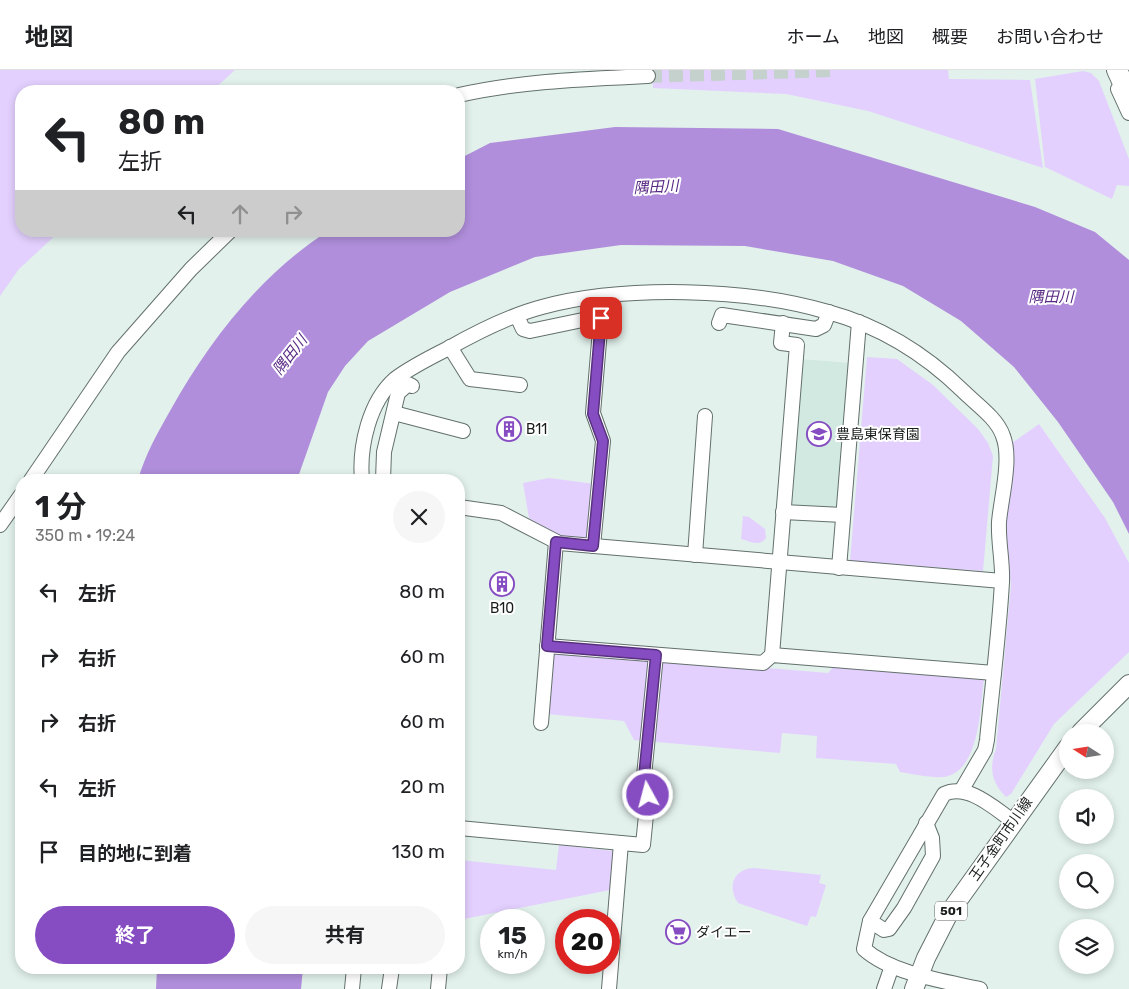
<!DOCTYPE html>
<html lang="ja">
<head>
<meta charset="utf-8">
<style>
  body { margin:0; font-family:Rubik,"Noto Sans JP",sans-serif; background:#f6f6f6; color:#202124; height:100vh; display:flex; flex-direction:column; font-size:19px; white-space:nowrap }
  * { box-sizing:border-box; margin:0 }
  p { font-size:16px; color:#757577 }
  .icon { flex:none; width:28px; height:28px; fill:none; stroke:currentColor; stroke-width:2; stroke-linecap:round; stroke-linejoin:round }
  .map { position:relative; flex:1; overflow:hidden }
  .details { position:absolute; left:15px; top:404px; width:450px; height:500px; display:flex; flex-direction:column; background:#fff; border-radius:20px; box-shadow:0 2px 8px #0003 }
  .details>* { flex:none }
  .banner { position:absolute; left:15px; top:15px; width:450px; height:152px; border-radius:20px; box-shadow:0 2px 8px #0003; background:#fff; color:#202124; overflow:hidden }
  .needle { width:32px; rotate:282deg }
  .fabs { position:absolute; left:1059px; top:654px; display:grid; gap:10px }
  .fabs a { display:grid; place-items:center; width:55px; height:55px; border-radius:50%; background:#fff; box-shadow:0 2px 8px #0003; font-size:25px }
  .speed { position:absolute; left:480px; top:839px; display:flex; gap:10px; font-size:25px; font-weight:700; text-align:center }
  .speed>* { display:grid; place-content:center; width:65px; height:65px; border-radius:50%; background:#fff; box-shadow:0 2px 8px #0003; line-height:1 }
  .speed small { font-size:12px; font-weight:400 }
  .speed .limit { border:8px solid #d22; background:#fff; color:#111 }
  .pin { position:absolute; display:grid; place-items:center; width:42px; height:42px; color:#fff; margin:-21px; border-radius:10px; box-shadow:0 2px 8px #0006 }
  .me { position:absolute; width:55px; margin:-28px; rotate:353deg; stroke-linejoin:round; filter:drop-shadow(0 0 4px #0008) }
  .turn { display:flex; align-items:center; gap:18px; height:105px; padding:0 20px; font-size:22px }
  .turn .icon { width:65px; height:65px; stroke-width:2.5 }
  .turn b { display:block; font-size:35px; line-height:42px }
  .lanes { display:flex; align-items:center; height:48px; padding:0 20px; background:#0003; justify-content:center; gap:25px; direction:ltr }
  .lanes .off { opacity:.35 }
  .round { display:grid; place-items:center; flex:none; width:52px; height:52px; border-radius:26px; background:#f6f6f6 }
  .summary { display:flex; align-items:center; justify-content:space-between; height:85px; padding:0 20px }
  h1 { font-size:30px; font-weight:700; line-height:38px }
  .button { display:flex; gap:10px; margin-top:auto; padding:10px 20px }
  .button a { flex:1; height:58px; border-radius:30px; background:#864cc2; color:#fff; font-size:20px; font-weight:700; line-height:58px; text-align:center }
  .button a+a { background:#f6f6f6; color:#202124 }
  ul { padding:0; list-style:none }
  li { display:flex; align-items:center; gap:15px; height:65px; padding:0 20px }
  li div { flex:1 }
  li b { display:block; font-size:19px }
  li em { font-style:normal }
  header { display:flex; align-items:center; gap:30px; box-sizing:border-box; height:70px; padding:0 25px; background:#fff; border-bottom:1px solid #e0e0e0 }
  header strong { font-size:24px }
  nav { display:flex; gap:28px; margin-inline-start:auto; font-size:18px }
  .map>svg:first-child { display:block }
</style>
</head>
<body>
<header>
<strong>地図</strong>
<nav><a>ホーム</a><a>地図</a><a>概要</a><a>お問い合わせ</a></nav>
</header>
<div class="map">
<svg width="1129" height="919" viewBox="0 0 1129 919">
  <rect width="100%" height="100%" fill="#e2f1ec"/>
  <polygon fill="#d1e9e1" points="799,289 851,293 839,440 788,436"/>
  <g fill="#e3d0fe">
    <polygon points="0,0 235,0 212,21 21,21 21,161 60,161 19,199 0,226"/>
    <polygon points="652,0 948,0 949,9 1030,10 1043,98 868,41 786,24 653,18"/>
    <polygon points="1083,1 1091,3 1099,11 1129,89 1129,116 1117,115 1112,129 1045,97 1035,9"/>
    <polygon points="867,287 897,289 933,315 978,359 988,373 993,386 983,501 850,491"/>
    <path d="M1039 354 1105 448 1129 493V582L1054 654 1011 724 1006 727C991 712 989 698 996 679L1011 515 1005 456 1012 373Z"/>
    <polygon points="549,408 595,414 590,470 559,467 529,448 523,413"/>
    <path d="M743 446 749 447 765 459 766 468C759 477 752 472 741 469Z"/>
    <path d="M552 580 828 603 837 593 984 609C980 637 980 703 943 707 930 708 913 704 900 702L896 694 816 688 817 666 782 663 780 683 634 670 624 651 546 644Z"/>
    <polygon points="559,775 614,781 610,820 459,850 459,790 556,800"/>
    <path d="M754 798 821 805 819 813 826 815 816 847 811 846 807 856 738 833C727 817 733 799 754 798Z"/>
  </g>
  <g fill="#b08edb">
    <path d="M615 57 778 59 1035 137 1095 162 1129 190V464L1113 432 1058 352 1014 297 961 251 903 216 833 191 745 176 621 175 535 187 450 222 368 271 345 296 328 322 297 410H138C145 385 157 364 170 341 209 271 260 205 328 161H459V89L490 73Z"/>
    <polygon points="157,898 303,898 301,919 156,919"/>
  </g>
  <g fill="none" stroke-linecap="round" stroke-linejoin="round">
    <polyline stroke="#c4d1cd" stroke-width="14" stroke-dasharray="14 7" stroke-linecap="butt" points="648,6 830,0"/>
    <defs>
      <g id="minor">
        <polyline points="1118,19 1129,43"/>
        <path d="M459 25C521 11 584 9 648 6"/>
        <polyline points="517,246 523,259 530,261 597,247 601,248 593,343 603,371 593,476"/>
        <polyline points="719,253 722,245 816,259 824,255 829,242"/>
        <polyline points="450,277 470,309 520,315"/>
        <polyline points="394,343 463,361"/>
        <polyline points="31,410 118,282 191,199 230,161"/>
        <path d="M362 410C359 377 369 332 395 309 411 297 429 288 447 279 477 262 508 246 542 237 624 215 747 218 828 242 880 256 925 284 963 321 976 334 997 348 1003 366 1012 389 1001 428 999 452 998 472 1003 492 1002 512 999 565 992 618 987 670L985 680 961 721"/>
        <polyline points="383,410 384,382 398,323 408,314 412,316"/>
        <polyline points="459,437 501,443 559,473 1002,511"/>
        <polyline points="783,442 843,445"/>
        <polyline points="0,455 21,425"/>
        <polyline points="695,485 705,346"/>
        <polyline points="839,498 859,252"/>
        <polyline points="547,576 763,593 772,585 994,603"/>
        <polyline points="772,585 797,275 781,273 783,253"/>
        <polyline points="541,653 556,472"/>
        <polyline points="459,758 643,775 648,725 644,706 656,585"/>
        <polyline points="870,851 884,860 889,859 904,838 933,786 932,768 926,753"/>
        <polyline points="352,919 354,898"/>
        <polyline points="389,919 392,898"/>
        <polyline points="438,919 440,898"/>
        <polyline points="609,919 621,773"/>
        <polyline points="884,919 892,896"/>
        <path d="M980 919C944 911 892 904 864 879L870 851 944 724C968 713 994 738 1013 751"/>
      </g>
      <g id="major">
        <polyline points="1081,662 1129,614"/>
        <polyline points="914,919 926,888 949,843 1068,677"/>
      </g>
      <polyline id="highway" points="1117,0 1129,26"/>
    </defs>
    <use href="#minor" stroke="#63706c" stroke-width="16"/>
    <use href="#major" stroke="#63706c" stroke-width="20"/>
    <use href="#highway" stroke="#63706c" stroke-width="22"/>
    <use href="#minor" stroke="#fff" stroke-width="14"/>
    <use href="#major" stroke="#fff" stroke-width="18"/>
    <use href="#highway" stroke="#fff" stroke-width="20"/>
  </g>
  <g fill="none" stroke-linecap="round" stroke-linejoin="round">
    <defs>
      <polyline id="route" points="601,248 593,344 603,371 593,476 556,472 547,576 656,585 644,706 648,725"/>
    </defs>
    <use href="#route" stroke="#57317e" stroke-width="12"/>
    <use href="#route" stroke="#864cc2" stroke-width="9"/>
  </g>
  <defs>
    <symbol id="building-ring" viewBox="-11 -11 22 22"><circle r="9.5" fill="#fff" stroke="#864cc2" stroke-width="1.5"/><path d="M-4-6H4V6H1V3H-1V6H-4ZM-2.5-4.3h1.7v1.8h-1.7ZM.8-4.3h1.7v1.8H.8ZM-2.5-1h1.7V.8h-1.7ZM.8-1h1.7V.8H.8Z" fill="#864cc2"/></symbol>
    <symbol id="school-ring" viewBox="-11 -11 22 22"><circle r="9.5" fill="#fff" stroke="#864cc2" stroke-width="1.5"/><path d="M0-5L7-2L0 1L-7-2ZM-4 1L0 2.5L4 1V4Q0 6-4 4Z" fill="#864cc2"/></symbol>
    <symbol id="supermarket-ring" viewBox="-11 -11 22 22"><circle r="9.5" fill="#fff" stroke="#864cc2" stroke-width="1.5"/><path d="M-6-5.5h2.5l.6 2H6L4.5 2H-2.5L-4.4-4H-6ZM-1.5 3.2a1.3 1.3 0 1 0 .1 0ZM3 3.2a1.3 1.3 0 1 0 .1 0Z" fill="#864cc2"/></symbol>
  </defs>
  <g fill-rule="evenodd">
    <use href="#building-ring" x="495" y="345" width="28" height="28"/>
    <use href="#school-ring" x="805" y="350" width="28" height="28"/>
    <use href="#building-ring" x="488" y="500" width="28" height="28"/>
    <use href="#supermarket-ring" x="664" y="848" width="28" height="28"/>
  </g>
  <g text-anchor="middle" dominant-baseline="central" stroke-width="4" stroke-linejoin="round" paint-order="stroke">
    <rect fill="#fff" stroke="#5e6260" stroke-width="1" x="935" y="831.5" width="32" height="19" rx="4"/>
    <g font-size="12" font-weight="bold" fill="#191e1c">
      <text x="951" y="841">501</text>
    </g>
    <g font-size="14" fill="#191e1c" stroke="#fff" text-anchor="start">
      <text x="526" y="359">B11</text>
      <text x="836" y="364">豊島東保育園</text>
      <text x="502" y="538" text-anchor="middle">B10</text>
      <text x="696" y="862">ダイエー</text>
    </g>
    <g font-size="14" fill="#191e1c" stroke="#fff">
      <text transform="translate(1001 769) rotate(-55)">王子金町市川線</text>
    </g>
    <g font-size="15" font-style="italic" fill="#582a84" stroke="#fff">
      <text transform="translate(656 117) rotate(-3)">隅田川</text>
      <text x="1051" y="227">隅田川</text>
      <text transform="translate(290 285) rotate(-52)">隅田川</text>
    </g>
  </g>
</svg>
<div class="fabs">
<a><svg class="needle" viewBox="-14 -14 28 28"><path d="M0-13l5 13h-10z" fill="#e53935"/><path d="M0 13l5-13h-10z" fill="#757577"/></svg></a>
<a><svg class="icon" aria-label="sound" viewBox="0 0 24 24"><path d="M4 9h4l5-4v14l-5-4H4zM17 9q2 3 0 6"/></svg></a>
<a><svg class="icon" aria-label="search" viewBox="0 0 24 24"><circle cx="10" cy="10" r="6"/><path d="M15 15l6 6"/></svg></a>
<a><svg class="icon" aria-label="layers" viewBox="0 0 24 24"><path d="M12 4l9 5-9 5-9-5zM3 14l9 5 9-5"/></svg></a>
</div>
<div class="speed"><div>15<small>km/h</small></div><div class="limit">20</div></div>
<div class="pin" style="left:601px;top:248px;background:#d93025"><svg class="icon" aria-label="arrive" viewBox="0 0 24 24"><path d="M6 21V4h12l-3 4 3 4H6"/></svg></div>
<svg class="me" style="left:648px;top:725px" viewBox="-20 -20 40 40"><circle r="17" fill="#864cc2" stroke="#fff" stroke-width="3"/><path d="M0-11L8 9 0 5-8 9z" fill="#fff"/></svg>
<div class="banner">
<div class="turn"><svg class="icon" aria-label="left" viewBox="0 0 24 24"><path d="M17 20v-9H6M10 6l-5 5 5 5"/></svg><div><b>80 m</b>左折</div></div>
<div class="lanes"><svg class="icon" aria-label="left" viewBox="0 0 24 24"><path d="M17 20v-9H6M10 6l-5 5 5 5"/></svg><svg class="icon off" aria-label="ahead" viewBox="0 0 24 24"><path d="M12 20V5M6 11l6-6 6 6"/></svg><svg class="icon off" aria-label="right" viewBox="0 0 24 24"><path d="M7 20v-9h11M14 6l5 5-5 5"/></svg></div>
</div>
<section class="details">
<div class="summary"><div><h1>1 分</h1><p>350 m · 19:24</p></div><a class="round"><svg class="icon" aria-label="close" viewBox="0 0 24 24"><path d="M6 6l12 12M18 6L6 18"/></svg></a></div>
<ul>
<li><svg class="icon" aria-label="left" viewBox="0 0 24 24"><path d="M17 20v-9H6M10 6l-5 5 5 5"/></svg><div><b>左折</b></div><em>80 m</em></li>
<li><svg class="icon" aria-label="right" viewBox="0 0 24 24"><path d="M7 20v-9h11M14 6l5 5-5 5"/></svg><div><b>右折</b></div><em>60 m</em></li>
<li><svg class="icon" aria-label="right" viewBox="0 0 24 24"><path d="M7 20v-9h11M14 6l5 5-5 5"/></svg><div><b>右折</b></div><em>60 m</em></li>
<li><svg class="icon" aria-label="left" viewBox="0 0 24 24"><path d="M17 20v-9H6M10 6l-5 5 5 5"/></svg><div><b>左折</b></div><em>20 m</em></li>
<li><svg class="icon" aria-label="arrive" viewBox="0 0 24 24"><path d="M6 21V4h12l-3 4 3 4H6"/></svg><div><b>目的地に到着</b></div><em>130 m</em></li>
</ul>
<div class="button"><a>終了</a><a>共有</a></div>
</section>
</div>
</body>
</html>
